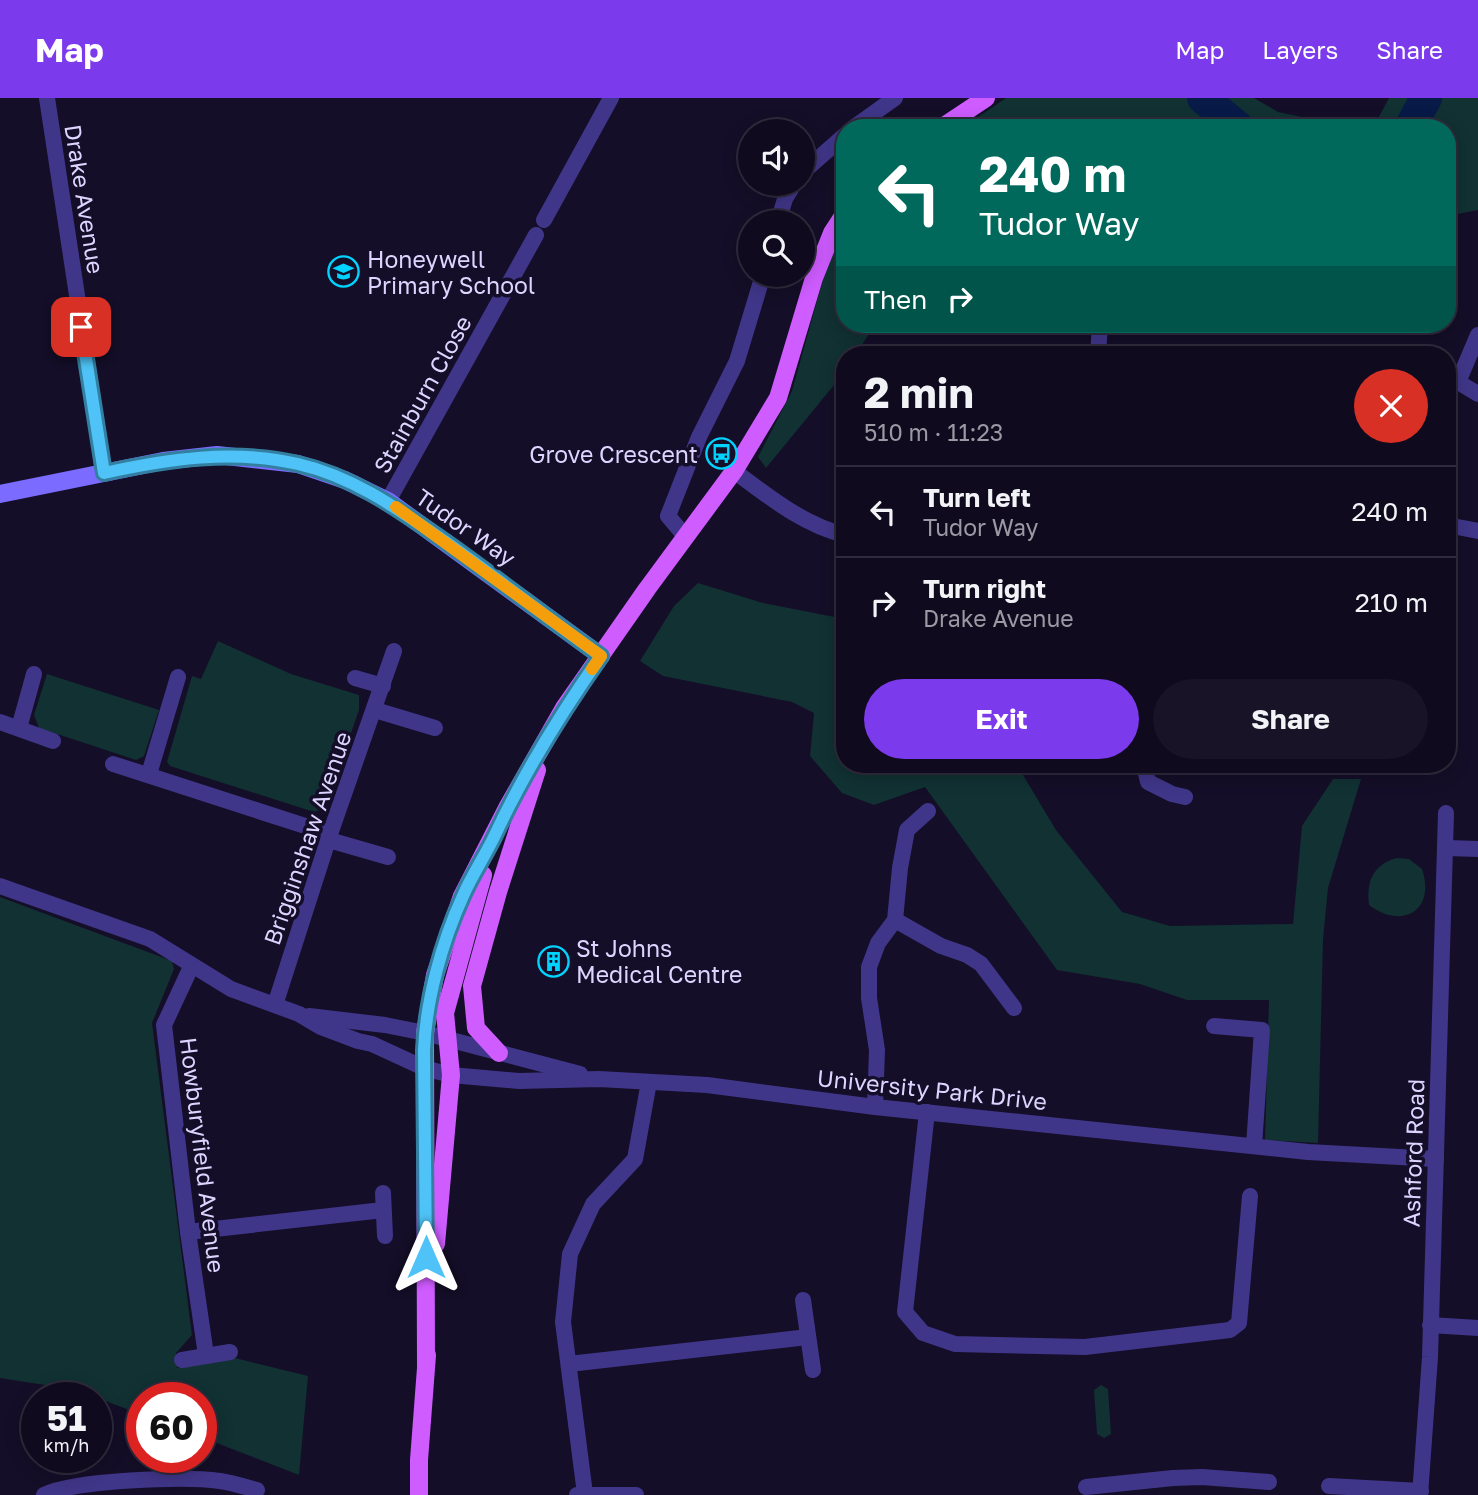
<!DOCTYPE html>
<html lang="en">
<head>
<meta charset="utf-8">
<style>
  body { margin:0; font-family:"Golos Text",sans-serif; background:#181327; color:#f1f3f6; height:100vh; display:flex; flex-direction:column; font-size:26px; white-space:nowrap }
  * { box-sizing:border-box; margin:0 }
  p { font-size:23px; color:#9b9aa4 }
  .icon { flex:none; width:38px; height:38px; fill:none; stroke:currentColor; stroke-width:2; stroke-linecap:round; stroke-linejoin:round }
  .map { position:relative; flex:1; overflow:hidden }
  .details { position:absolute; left:836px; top:248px; width:620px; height:427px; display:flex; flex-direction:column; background:#0f0a1e; border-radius:28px; box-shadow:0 4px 18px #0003,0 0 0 2px #2f2b3c }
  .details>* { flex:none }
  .banner { position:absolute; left:836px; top:21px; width:620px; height:214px; border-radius:28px; box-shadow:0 4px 18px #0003,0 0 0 2px #2f2b3c; background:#00695c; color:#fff; overflow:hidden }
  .tools { position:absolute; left:738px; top:21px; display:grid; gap:14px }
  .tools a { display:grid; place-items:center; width:77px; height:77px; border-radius:50%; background:#0f0a1e; box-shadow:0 4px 18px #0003,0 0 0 2px #2f2b3c; font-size:35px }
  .speed { position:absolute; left:21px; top:1284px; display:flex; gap:14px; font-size:35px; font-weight:700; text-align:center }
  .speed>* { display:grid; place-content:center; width:91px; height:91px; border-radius:50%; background:#0f0a1e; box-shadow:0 4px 18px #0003,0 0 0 2px #2f2b3c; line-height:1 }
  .speed small { font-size:18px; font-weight:400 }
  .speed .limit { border:10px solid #d22; background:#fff; color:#111 }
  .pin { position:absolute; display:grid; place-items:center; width:60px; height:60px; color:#fff; margin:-30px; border-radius:14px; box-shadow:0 4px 10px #0006 }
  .me { position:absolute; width:77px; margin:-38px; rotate:0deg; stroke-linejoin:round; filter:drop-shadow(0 0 5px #0008) }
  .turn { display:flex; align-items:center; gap:24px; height:147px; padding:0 28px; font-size:32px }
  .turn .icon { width:91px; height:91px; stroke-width:2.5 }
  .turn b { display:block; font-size:49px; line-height:60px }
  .then { display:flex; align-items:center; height:66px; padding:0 28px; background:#0003; gap:14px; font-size:26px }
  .round { display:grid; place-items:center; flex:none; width:74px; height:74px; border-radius:37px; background:#181327 }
  .head { display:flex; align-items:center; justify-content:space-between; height:119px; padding:0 28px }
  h1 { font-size:42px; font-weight:700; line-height:52px }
  .action { display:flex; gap:14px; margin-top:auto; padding:14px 28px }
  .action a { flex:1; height:80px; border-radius:42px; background:#7c3aed; color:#fff; font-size:28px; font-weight:700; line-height:80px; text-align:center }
  .action a+a { background:#181327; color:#f1f3f6 }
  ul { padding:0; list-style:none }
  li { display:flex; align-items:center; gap:21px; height:91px; padding:0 28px; border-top:2px solid #2f2b3c }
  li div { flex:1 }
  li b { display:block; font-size:26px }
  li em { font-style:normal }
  header { display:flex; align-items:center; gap:42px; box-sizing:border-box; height:98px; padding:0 35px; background:#7c3aed; color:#fff }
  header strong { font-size:33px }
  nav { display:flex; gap:38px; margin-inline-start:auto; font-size:24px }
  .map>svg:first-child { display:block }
</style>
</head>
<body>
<header>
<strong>Map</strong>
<nav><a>Map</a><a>Layers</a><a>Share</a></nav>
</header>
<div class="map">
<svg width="1478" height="1397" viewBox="0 0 1478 1397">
  <rect width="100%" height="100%" fill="#140e28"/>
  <g fill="#113132">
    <polygon points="1006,0 1254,0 1278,14 1354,30 1069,30 1056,23 1041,21 1033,30 962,30"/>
    <polygon points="1389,0 1478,0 1478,112 1447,118 1447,30 1373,30"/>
    <polygon points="845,134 845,226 876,226 855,257 845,257 845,271 839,281 766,370 758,359 792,293 828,163"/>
    <polygon points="698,485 763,505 845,521 845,667 1017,667 1056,732 1122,814 1170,828 1293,826 1302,728 1333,681 1361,681 1328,790 1323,842 1318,1045 1265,1042 1269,902 1187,902 1140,886 1057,872 925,689 874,707 842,695 810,658 814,615 792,604 663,578 640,563 674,508"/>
    <polygon points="218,543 291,576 359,597 359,612 325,710 314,714 170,668 167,664 192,578 201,581"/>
    <polygon points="47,576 159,612 144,658 136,662 39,630 34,617"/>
    <path d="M1397 760 1409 761 1422 771C1436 813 1402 832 1369 807 1366 784 1373 766 1397 760Z"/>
    <polygon points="0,799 172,863 174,871 152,925 192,1237 176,1255 177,1270 235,1260 308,1278 299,1377 201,1339 201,1300 142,1300 142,1317 77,1292 0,1280"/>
    <polygon points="1101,1287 1108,1291 1111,1336 1104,1340 1097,1336 1094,1292"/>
  </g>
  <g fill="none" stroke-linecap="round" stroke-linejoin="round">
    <g stroke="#071a48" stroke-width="32">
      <polyline points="1203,0 1239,30"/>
      <polyline points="1410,30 1426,0"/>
    </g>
    <g stroke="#403689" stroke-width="16">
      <polyline points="47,0 104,375"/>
      <polyline points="853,30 895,0"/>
      <polyline points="803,74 845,37"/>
      <polyline points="544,122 611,0"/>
      <polyline points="778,124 785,101 794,86"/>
      <polyline points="1098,257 1100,226"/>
      <polyline points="1450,282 1458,284 1478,296"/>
      <polyline points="1458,284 1478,237"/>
      <path d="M734 373C768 398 803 427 845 437"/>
      <polyline points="388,403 536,137"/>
      <polyline points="1447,427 1478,433"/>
      <polyline points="685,438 668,418 699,339 737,263 763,177"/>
      <polyline points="355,580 383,588"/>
      <polyline points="375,612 435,630"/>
      <polyline points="0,624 53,643"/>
      <polyline points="19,630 34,576"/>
      <polyline points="113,666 330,736"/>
      <polyline points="1144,667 1148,684 1172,696 1185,699"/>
      <polyline points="149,676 178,579"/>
      <polyline points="329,742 388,759"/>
      <polyline points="1447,750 1478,751"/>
      <polyline points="0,788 150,841 231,891 299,916 321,929 358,943 372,946 424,970 451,977 519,983 599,981 707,987 875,1009 1308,1054 1436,1061"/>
      <polyline points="895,822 941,848 967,857 981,866 1014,910"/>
      <polyline points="191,869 164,927 188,1134 206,1257"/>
      <polyline points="275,907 330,736 394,553"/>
      <polyline points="309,918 385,927 425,935 580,976"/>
      <polyline points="1214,928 1262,932 1254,1048"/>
      <polyline points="875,1009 877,952 869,900 869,869 878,845 895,822 900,770 907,732 928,713"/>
      <polyline points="927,1014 905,1214 923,1235 955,1246 1085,1249 1230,1232 1239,1225 1250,1098"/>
      <polyline points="383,1095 385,1138"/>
      <polyline points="188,1134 383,1112"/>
      <polyline points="803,1202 813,1272"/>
      <polyline points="1430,1227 1478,1230"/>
      <polyline points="182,1262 230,1254"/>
      <polyline points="569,1266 808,1239"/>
      <polyline points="1329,1388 1421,1393"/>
      <polyline points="1086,1389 1173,1380 1202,1379 1269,1384"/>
      <polyline points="585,1396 563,1224 570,1156 593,1106 635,1061 649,984"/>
      <path d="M44 1397C74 1382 185 1378 220 1383 233 1385 245 1389 257 1392"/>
      <polyline points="577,1397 636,1397"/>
      <polyline points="1420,1397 1430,1259 1446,715"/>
    </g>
    <polyline stroke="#7b6cff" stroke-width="18" points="0,396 163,363 217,357 298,366 345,382 388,403 601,558"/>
    <g stroke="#ce5cff" stroke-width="18">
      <polyline points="941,30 986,0"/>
      <polyline points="499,955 476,930 472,888 498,794 537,672"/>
      <polyline points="436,1146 451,977 445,915 483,777"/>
      <polyline points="426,1267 425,935 435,877 462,798 507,710 564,610 647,491 734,373 778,300 814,180 832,135 845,115"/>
      <polyline points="419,1397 419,1362 427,1257"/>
    </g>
  </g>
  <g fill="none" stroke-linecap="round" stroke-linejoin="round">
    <defs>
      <path id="route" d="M81 229 104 375C168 361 233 351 298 366 355 379 401 413 447 445 499 482 549 521 601 558 561 615 525 673 495 737 485 758 472 777 463 798 442 844 426 902 424 952L426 1159"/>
    </defs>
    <use href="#route" stroke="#337fa1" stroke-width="18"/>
    <use href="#route" stroke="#4fc3f7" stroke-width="12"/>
    <polyline stroke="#f59e0b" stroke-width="12" points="396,409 601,558 592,571"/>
  </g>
  <defs>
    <symbol id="school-ring" viewBox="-11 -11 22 22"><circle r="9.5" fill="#140e28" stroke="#01d3ff" stroke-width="1.5"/><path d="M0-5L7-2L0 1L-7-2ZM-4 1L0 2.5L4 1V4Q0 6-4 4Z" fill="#01d3ff"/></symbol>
    <symbol id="bus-ring" viewBox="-11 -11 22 22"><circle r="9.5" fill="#140e28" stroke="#01d3ff" stroke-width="1.5"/><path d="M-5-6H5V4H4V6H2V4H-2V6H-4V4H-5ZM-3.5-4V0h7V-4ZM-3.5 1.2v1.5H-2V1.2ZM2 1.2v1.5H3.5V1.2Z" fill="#01d3ff"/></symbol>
    <symbol id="building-ring" viewBox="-11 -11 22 22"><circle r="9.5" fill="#140e28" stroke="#01d3ff" stroke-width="1.5"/><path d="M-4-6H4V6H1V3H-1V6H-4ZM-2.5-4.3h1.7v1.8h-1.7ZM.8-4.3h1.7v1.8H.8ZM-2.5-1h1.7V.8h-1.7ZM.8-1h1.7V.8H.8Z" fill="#01d3ff"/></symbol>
  </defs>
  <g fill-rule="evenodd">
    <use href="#school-ring" x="326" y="156" width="35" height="35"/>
    <use href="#bus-ring" x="704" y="338" width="35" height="35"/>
    <use href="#building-ring" x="536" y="846" width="35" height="35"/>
  </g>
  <g text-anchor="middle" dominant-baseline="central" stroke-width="7" stroke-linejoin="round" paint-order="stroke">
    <g font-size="23" fill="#ddd5ff" stroke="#140e28">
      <text transform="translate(85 101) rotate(81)">Drake Avenue</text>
      <text transform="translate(422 296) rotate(-61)">Stainburn Close</text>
      <text transform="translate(466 429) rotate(35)">Tudor Way</text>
      <text transform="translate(307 740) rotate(-71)">Brigginshaw Avenue</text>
      <text transform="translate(932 991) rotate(6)">University Park Drive</text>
      <text transform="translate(1413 1055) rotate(-88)">Ashford Road</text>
      <text transform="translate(203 1057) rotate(83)">Howburyfield Avenue</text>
    </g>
    <g font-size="23" fill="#ddd5ff" stroke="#140e28" text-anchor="start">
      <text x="367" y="161">Honeywell<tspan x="367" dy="26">Primary School</tspan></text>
      <text x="698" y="356" text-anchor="end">Grove Crescent</text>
      <text x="576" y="850">St Johns<tspan x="576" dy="26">Medical Centre</tspan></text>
    </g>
  </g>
</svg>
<div class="tools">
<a><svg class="icon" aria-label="sound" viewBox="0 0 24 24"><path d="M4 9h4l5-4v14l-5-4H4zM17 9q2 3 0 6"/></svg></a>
<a><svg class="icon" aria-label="search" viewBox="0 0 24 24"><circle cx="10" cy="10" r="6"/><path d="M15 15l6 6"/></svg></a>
</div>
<div class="speed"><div>51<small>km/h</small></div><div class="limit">60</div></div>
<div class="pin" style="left:81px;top:229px;background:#d93025"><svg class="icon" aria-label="arrive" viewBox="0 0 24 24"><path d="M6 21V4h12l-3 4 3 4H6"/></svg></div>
<svg class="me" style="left:426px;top:1159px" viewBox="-20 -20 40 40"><path d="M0-17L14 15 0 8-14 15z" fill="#4fc3f7" stroke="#fff" stroke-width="4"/></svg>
<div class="banner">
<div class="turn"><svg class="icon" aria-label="left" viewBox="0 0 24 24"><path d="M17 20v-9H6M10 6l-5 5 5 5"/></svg><div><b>240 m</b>Tudor Way</div></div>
<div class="then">Then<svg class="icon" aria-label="right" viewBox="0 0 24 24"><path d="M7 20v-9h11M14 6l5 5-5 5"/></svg></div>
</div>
<section class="details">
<div class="head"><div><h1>2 min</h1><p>510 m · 11:23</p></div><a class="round" style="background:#d93025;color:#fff"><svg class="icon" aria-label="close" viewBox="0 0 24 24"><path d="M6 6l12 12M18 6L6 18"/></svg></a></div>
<ul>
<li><svg class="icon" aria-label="left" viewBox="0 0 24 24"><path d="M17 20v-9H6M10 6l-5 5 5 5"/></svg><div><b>Turn left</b><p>Tudor Way</p></div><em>240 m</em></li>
<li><svg class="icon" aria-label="right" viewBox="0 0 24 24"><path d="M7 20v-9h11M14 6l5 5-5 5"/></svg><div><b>Turn right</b><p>Drake Avenue</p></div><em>210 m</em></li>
</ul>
<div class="action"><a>Exit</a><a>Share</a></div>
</section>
</div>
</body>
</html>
